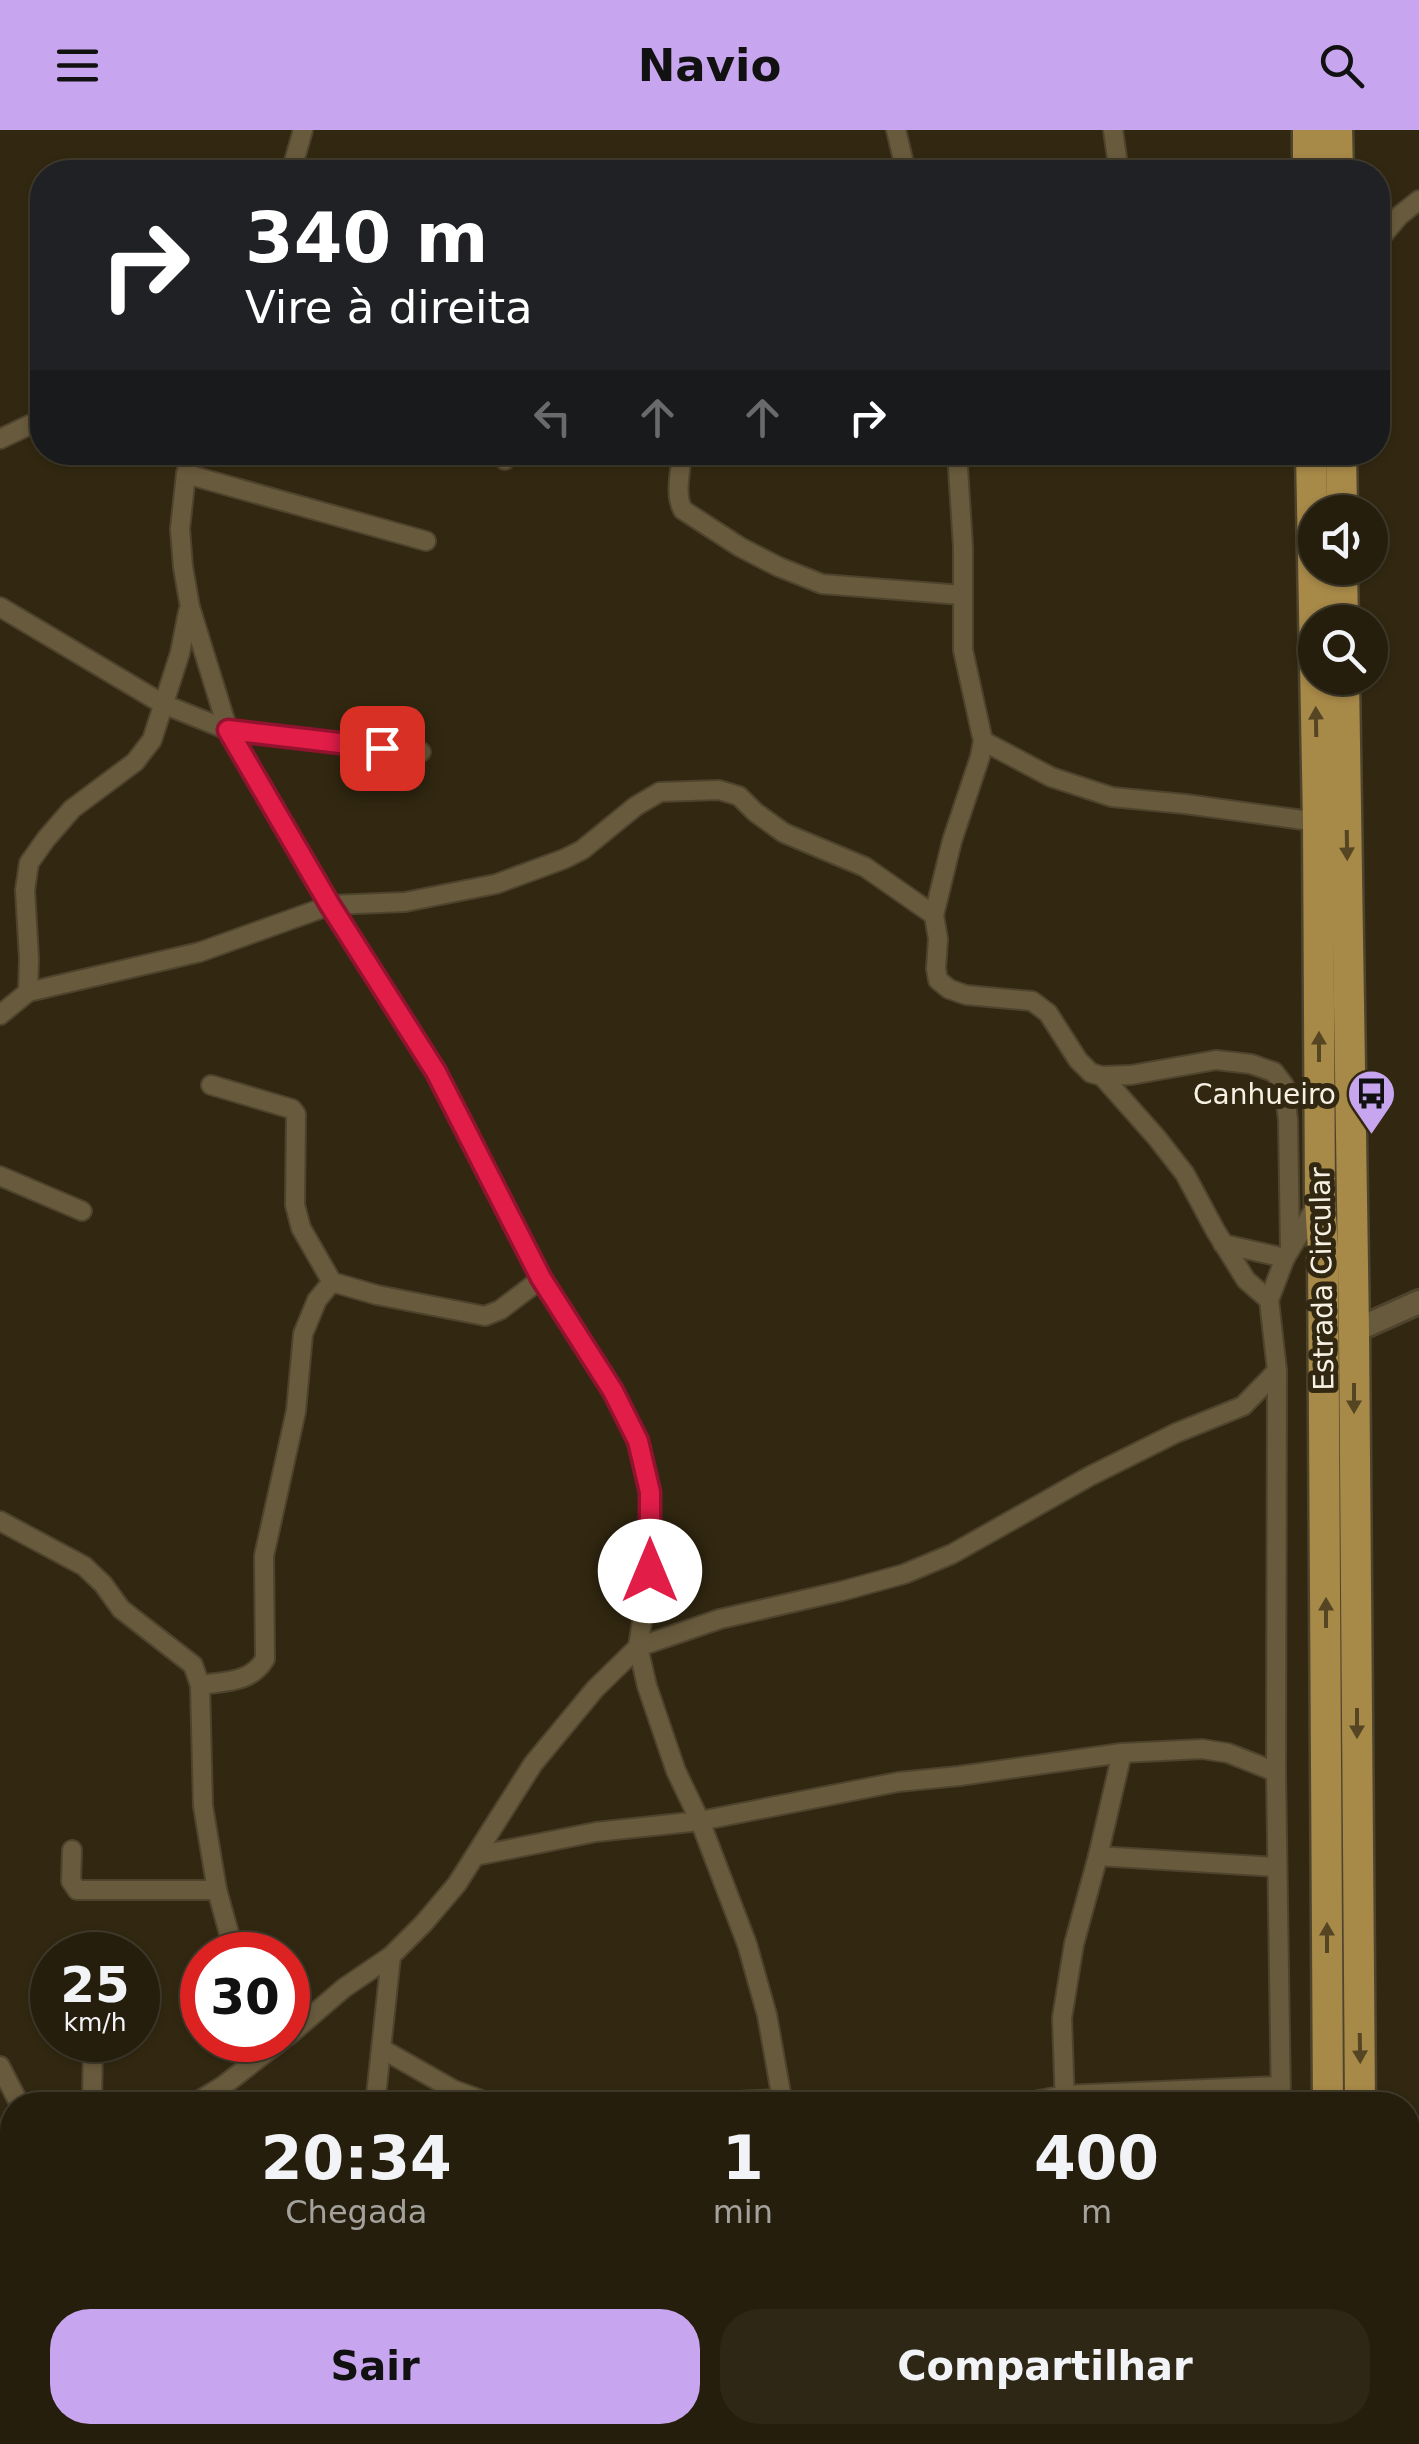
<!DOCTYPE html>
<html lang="pt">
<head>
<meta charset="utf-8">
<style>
  body { margin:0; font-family:"DejaVu Sans",sans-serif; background:#2e2716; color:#f1f3f6; height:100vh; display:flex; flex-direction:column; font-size:38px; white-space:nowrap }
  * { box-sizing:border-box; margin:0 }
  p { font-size:32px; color:#a4a29d }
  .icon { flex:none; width:55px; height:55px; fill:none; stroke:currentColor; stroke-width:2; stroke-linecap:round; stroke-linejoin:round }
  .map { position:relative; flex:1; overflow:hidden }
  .side { position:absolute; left:0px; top:1962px; width:1420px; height:352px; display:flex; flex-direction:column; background:#261e0d; border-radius:40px 40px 0 0; box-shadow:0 2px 8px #0004,0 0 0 2px #423c2e }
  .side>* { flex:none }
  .banner { position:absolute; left:30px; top:30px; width:1360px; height:305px; border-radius:40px; box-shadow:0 2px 8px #0004,0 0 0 2px #423c2e; background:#202124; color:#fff; overflow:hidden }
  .fabs { position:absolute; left:1298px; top:365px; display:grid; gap:20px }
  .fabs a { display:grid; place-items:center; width:90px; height:90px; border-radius:50%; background:#261e0d; box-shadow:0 2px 8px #0004,0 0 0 2px #423c2e; font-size:50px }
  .speed { position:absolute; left:30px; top:1802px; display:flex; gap:20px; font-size:50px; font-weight:700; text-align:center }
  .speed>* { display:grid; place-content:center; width:130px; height:130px; border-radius:50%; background:#261e0d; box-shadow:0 2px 8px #0004,0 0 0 2px #423c2e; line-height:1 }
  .speed small { font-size:25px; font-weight:400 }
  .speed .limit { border:15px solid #d22; background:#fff; color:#111 }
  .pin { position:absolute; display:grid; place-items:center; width:85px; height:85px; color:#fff; margin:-42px; border-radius:20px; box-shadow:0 5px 15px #0006 }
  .me { position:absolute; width:110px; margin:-55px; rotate:0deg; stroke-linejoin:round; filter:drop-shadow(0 0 8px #0008) }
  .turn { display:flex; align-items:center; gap:35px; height:210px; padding:0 50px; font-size:45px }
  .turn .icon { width:130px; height:130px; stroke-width:2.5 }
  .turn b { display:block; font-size:70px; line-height:85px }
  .lanes { display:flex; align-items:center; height:95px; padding:0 50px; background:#0003; justify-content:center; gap:50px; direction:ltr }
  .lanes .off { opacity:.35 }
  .eta { display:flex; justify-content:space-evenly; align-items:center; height:170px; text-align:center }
  .eta b { font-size:60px; font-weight:600; line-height:70px }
  .button { display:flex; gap:20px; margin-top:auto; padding:20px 50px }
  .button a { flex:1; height:115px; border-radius:40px; background:#c7a6ef; color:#111; font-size:40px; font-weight:600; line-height:115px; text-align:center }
  .button a+a { background:#2e2716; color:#f1f3f6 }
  header { display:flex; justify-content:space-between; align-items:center; height:130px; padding:0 50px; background:#c7a6ef; color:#111; font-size:45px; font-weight:600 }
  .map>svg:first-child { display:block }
</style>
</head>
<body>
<header><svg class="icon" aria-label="menu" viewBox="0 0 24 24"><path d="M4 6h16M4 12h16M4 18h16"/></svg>Navio<svg class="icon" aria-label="search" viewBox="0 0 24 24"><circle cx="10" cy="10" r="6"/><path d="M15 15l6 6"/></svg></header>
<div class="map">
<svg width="1419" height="2314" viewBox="0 0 1419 2314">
  <rect width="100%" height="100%" fill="#322811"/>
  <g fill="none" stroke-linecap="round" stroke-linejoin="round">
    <defs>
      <g id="minor">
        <polyline points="896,0 906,42"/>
        <polyline points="1113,0 1119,42"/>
        <polyline points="291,42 303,0"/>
        <polyline points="1378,111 1399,86 1419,70"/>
        <polyline points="0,309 42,289"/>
        <polyline points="192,322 186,344 180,399 183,437 190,477 228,600 331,775 435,942 541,1149 613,1261 639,1311 650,1362 650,1441 638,1517 647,1556 676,1641 700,1691 747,1814 767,1885 783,1975"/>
        <polyline points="505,322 505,330"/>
        <path d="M682 322C681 341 674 364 683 380L740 417 779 437 822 454 962 465"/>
        <polyline points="957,322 963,417 963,520 983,611 980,627 952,711 934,785 938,809 936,839 938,850 949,859 966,865 1032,871 1048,883 1078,930 1091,943 1102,946 1157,1008 1185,1044 1215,1100 1246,1150 1269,1170"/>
        <polyline points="186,344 426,411"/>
        <polyline points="0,477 163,574 228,600 421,622"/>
        <polyline points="983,611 1051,647 1112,667 1185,674 1318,692"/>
        <polyline points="28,862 200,822 331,775 405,772 496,754 564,729 582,720 636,676 660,662 719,660 739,666 755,682 784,703 865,737 934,785"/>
        <polyline points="0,885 28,862 29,829 25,760 29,733 46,709 72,679 135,632 152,610 180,523 188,482"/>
        <polyline points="1102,946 1131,945 1216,930 1251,934 1274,942 1284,955 1288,990 1290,1117"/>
        <polyline points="211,955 292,979 296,984 295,1075 301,1098 332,1152 377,1165 485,1186 500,1180 541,1149"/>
        <polyline points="0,1046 82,1081"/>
        <polyline points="1223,1114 1285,1128"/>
        <polyline points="0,1391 84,1436 103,1454 121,1479 193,1535 200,1555 203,1676 217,1760 235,1825"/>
        <path d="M200 1555C225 1551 251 1553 265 1529L264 1426 296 1281 303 1204 317 1170 332 1152"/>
        <polyline points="72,1720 71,1751 77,1760 217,1760"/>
        <polyline points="475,1726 596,1702 700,1691 898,1652 959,1646 1122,1623 1202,1619 1228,1623 1276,1642"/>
        <polyline points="1098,1726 1277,1737"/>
        <polyline points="288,1906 344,1858 391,1826 424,1793 457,1754 533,1634 595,1559 638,1517 720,1489 842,1461 904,1444 952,1424 1090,1346 1176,1303 1243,1276 1277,1241"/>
        <polyline points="382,1919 454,1960 495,1975"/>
        <polyline points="0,1936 20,1975"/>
        <polyline points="92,1975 93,1910"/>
        <polyline points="192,1975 223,1956 282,1910"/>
        <polyline points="375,1975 391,1826"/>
        <polyline points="652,1975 781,1969"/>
        <polyline points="1015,1975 1065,1965 1280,1956"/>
        <polyline points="1065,1975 1062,1888 1074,1814 1098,1726 1122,1623"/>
        <polyline points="1281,1975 1276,1642 1277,1241 1269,1170 1285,1128 1318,1073"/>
        <polyline points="0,2064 12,2060"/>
        <polyline points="166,2302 168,2314"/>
        <polyline points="442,2302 445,2314"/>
        <polyline points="911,2302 914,2314"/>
        <polyline points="1050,2314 1051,2302"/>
        <polyline points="1262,2314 1268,2302"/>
      </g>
      <polyline id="tertiary" points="1354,1201 1419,1172"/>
      <g id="primary">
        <polyline points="1308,0 1308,42"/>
        <polyline points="1337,0 1338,42"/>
        <polyline points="1311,322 1318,692 1320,1071 1323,1119 1328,1975"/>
        <polyline points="1341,322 1342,382"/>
        <polyline points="1342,438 1343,492"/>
        <polyline points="1344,548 1354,1201 1360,1975"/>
        <polyline points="1369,2302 1370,2314"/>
        <polyline points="1326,2314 1327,2302"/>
      </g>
    </defs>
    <use href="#minor" stroke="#4e442e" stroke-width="22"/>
    <use href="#tertiary" stroke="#4e442e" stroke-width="28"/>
    <use href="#primary" stroke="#4e442e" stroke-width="35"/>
    <use href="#minor" stroke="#685a3c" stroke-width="18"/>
    <use href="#tertiary" stroke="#685a3c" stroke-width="22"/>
    <use href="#primary" stroke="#a78948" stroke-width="30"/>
  </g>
  <defs><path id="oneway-solid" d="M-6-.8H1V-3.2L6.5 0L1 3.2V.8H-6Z" transform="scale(2.5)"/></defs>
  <g fill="#554522">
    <use href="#oneway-solid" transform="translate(1316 592) rotate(-91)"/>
    <use href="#oneway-solid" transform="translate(1347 715) rotate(89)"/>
    <use href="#oneway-solid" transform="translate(1319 917) rotate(-90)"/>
    <use href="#oneway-solid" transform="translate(1354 1268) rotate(90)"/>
    <use href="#oneway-solid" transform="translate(1326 1483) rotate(-90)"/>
    <use href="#oneway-solid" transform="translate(1357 1593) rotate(90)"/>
    <use href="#oneway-solid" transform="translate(1327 1808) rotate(-90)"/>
    <use href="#oneway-solid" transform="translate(1360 1918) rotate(89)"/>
  </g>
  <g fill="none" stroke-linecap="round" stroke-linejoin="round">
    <defs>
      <polyline id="route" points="382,618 228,600 330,775 436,942 541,1148 613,1261 638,1311 650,1362 650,1441"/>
    </defs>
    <use href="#route" stroke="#92132f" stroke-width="25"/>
    <use href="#route" stroke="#e11d48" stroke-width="18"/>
  </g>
  <defs>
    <symbol id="bus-pin" viewBox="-11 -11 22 30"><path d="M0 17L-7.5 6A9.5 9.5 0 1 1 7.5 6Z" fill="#c7a6ef" stroke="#322811"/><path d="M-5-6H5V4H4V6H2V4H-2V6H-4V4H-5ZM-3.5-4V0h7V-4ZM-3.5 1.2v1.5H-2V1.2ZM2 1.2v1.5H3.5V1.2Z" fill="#111"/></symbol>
  </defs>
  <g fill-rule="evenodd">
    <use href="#bus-pin" x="1344" y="936" width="55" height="75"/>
  </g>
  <g text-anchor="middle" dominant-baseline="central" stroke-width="10" stroke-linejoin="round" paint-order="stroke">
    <g font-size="28" fill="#f7f1e3" stroke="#322811" text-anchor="end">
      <text x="1336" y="964">Canhueiro</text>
    </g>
    <g font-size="28" fill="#f7f1e3" stroke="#322811">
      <text transform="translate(1322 1149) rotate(-91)">Estrada Circular</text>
    </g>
  </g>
</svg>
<div class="fabs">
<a><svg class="icon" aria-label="sound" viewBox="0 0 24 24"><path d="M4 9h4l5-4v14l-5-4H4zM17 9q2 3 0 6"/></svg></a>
<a><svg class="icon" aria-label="search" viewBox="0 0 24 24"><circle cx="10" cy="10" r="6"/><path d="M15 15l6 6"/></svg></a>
</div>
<div class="speed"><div>25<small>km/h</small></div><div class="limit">30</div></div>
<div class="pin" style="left:382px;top:618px;background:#d93025"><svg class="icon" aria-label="arrive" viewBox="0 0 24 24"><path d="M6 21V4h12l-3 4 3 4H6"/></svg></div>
<svg class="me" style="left:650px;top:1441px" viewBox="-20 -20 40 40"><circle r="19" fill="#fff"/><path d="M0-13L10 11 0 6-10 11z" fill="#e11d48"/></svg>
<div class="banner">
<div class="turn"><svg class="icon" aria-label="right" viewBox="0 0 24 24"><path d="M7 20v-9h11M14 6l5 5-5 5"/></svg><div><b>340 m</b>Vire à direita</div></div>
<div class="lanes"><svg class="icon off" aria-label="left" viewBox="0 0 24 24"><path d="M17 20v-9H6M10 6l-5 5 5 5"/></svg><svg class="icon off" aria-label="ahead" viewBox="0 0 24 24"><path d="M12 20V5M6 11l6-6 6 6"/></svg><svg class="icon off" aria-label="ahead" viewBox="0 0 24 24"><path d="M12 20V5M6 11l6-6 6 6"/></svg><svg class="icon" aria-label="right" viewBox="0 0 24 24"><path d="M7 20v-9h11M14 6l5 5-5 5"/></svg></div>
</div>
<section class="side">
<div class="eta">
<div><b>20:34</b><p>Chegada</p></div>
<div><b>1</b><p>min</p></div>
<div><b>400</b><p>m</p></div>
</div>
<div class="button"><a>Sair</a><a>Compartilhar</a></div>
</section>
</div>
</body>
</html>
